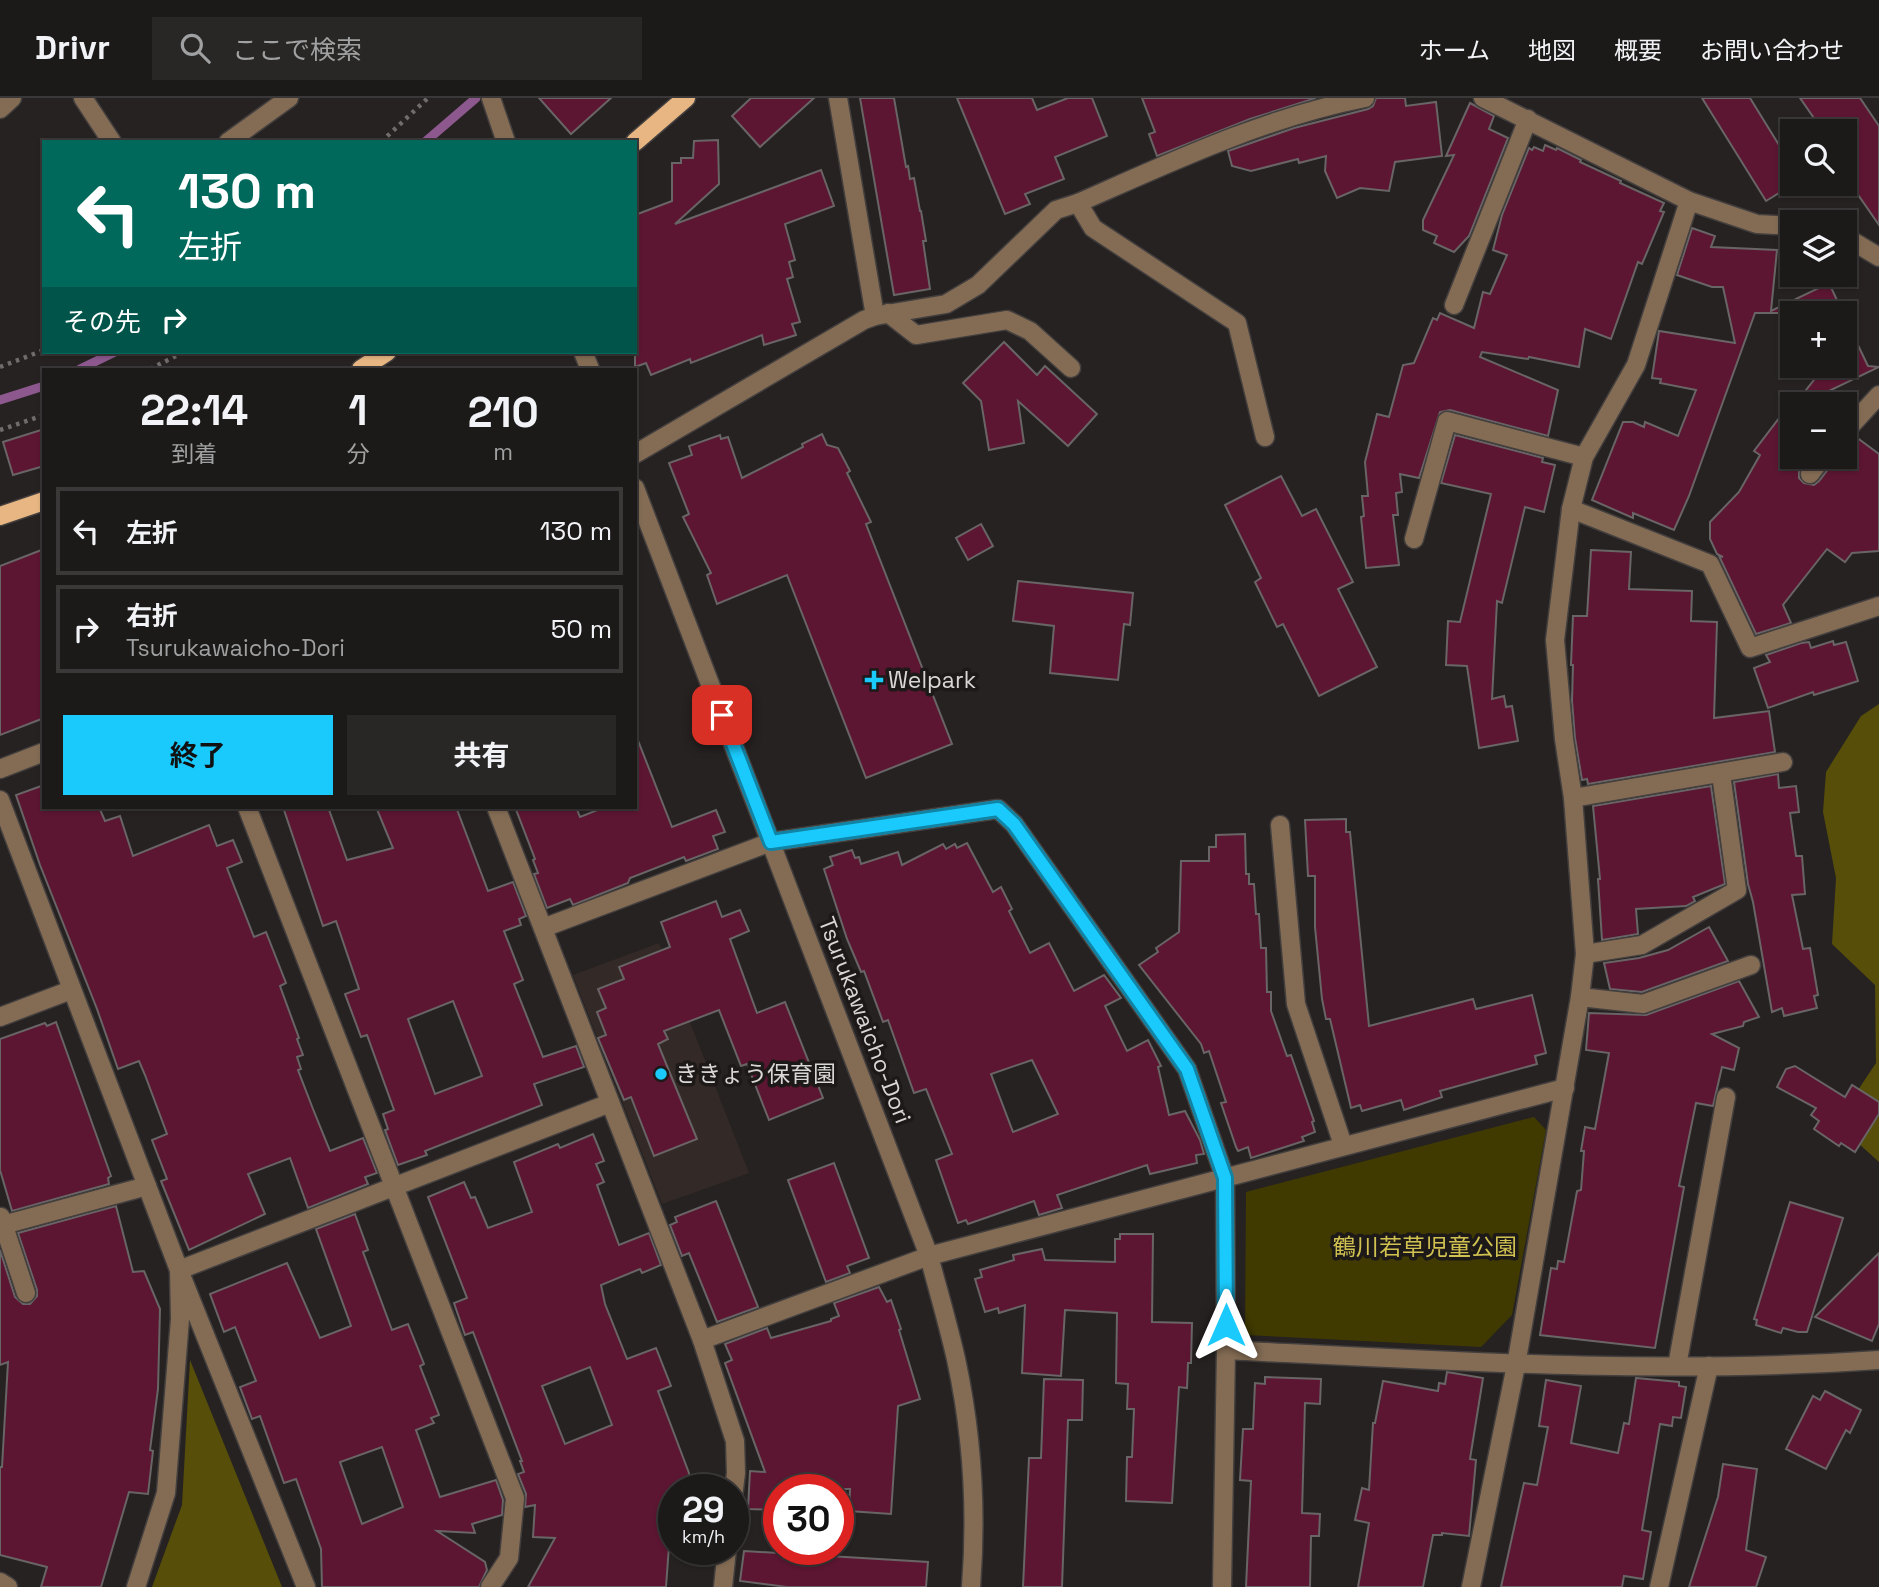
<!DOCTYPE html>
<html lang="ja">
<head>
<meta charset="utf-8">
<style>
  body { margin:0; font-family:"Space Grotesk","Noto Sans JP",sans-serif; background:#292726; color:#f1f3f6; height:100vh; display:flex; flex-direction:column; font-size:26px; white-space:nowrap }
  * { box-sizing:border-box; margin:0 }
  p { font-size:23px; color:#a0a1a2 }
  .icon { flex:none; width:38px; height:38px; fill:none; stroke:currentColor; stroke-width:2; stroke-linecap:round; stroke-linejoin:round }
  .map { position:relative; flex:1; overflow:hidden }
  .panel { position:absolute; left:42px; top:270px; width:595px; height:441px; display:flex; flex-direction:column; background:#1c1a19; border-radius:0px; box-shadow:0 2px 5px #0004,0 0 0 2px #3a3838 }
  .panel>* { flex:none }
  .hud { position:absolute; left:42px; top:42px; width:595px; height:214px; border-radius:0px; box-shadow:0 2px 5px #0004,0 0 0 2px #3a3838; background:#00695c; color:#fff; overflow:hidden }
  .tools { position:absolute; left:1780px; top:21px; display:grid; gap:14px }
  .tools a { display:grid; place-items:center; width:77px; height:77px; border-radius:0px; background:#1c1a19; box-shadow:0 2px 5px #0004,0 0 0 2px #3a3838; font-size:35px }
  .speed { position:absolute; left:658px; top:1376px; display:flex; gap:14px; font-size:35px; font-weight:700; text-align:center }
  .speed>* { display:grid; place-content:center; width:91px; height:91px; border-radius:50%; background:#1c1a19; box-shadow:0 2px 5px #0004,0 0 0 2px #3a3838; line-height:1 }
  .speed small { font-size:18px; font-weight:400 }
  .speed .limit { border:10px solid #d22; background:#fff; color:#111 }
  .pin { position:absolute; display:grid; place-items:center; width:60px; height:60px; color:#fff; margin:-30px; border-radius:14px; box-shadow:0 4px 10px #0006 }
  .me { position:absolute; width:77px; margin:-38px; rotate:0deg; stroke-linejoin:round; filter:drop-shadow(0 0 5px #0008) }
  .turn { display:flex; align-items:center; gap:24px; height:147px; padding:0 21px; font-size:32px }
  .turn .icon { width:91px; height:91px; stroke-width:2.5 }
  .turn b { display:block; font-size:49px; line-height:60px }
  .then { display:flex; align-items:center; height:66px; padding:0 21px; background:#0003; gap:14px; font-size:26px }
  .eta { display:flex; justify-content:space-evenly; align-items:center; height:119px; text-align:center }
  .eta b { font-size:42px; font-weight:700; line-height:49px }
  .action { display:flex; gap:14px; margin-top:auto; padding:14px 21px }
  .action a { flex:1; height:80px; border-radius:0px; background:#1acafc; color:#111; font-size:28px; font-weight:700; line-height:80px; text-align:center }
  .action a+a { background:#292726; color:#f1f3f6 }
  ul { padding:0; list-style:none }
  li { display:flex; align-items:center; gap:21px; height:88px; margin:0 14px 10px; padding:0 7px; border:4px solid #3a3838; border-radius:0px }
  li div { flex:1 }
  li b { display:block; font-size:26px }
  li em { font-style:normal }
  header { display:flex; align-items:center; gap:42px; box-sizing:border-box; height:98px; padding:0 35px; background:#1c1a19; border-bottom:2px solid #3a3838 }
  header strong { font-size:33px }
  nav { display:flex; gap:38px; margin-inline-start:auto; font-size:24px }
  .search { width:490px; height:63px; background:#292726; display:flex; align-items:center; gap:18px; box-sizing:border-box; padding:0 24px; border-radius:0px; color:#a0a1a2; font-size:26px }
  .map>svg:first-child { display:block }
</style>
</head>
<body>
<header>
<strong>Drivr</strong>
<div class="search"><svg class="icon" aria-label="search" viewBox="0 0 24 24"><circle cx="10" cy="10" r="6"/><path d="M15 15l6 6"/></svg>ここで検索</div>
<nav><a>ホーム</a><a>地図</a><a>概要</a><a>お問い合わせ</a></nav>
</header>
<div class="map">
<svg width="1879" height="1489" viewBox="0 0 1879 1489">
  <rect width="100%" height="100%" fill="#262221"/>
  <polygon fill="#332926" points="659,845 749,1075 662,1106 573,877"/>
  <polygon fill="#413a00" points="1534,1019 1546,1032 1512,1217 1481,1249 1245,1237 1246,1094"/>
  <g fill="#564e09">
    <polygon points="1879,606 1879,1064 1857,1044 1856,995 1876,965 1875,887 1832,846 1836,780 1823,714 1826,674 1861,618"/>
    <polygon points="190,1262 282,1489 152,1489 182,1407"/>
  </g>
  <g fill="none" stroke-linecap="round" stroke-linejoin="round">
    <g stroke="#8d588e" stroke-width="9">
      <polyline points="425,44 476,0"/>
      <polyline points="80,271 115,254"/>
      <polyline points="0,302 44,288"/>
    </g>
  </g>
  <g fill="#5c1632" stroke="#696465" stroke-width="2" fill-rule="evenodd">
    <polygon points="539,0 611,0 571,36"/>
    <polygon points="751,0 814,0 760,49 732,18"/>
    <polygon points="860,0 894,0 906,69 908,68 910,81 914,80 920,113 921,113 926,143 923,143 930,191 894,197"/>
    <polygon points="957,0 1032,0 1037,12 1068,0 1092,0 1107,38 1055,59 1064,81 1025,96 1030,106 1005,116"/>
    <polygon points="1142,0 1316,0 1250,21 1157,58 1149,36 1155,34"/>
    <polygon points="1376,0 1405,0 1406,8 1436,4 1442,58 1395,64 1389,93 1360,90 1337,100 1325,73 1326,58 1299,65 1298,61 1251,73 1232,68 1228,53 1294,30 1368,11 1373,8"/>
    <polygon points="1702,0 1750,0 1792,68 1792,87 1766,103"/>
    <polygon points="1800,0 1860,0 1879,28 1879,127 1854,91 1844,96 1844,33 1823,33"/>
    <polygon points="1470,5 1494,18 1489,31 1508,40 1469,138 1454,154 1434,145 1437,138 1423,132 1423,122 1454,57 1446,58"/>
    <polygon points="718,42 719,86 675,126 821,72 834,108 785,126 795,162 789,164 793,179 787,181 800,224 792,226 796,237 764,247 762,237 691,265 690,261 651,277 646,265 635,269 635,117 672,103 672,65 681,65 681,60 693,60 694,43"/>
    <polygon points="1545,47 1556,52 1557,50 1581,62 1580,64 1621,83 1620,85 1664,105 1660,113 1664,114 1642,166 1638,164 1611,241 1585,231 1579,269 1529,259 1528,261 1482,254 1480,259 1558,292 1548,338 1450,312 1440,314 1419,380 1400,376 1402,394 1396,395 1398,417 1393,417 1399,467 1366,470 1361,419 1364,418 1362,398 1368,398 1365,364 1377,316 1389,319 1403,267 1414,265 1433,220 1437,222 1440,215 1474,230 1483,194 1490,196 1507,157 1493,152 1502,117 1529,50 1532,52 1534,49 1543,53"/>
    <polygon points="1692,130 1715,138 1711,149 1777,152 1771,213 1829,185 1843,215 1755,215 1689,398 1674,432 1633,415 1633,420 1592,402 1623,324 1633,324 1644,329 1645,324 1678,338 1696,292 1660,285 1661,281 1652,280 1659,233 1735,245 1723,189 1712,189 1677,177"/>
    <polygon points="1844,218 1868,268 1879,269 1802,306 1795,306 1825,268 1844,268"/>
    <polygon points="1004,244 1037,277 1045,268 1097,316 1068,348 1018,303 1024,345 989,352 981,303 963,285"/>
    <polygon points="1792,303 1792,359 1809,359 1799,374 1799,380 1804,385 1814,387 1819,383 1832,366 1834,359 1844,359 1844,346 1856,339 1879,356 1879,453 1852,455 1845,464 1827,451 1783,507 1791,525 1756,536 1719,458 1723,459 1717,456 1710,441 1710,424 1739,394 1760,357 1754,353"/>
    <polygon points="44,331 44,368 13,377 3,344"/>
    <polygon points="822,336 827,347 838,350 850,373 847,375 871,424 866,426 952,646 866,680 787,477 717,506 707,477 711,475 683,419 689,416 669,365 692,357 689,348 720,337 721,341 728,339 742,380 803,349 802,346"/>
    <polygon points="1455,337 1543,360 1542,364 1555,367 1544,414 1525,409 1502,505 1497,503 1492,601 1504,598 1506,609 1512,608 1518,643 1479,650 1467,568 1446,567 1448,523 1460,524 1491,396 1441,385"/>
    <polygon points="1281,378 1302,418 1316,411 1353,484 1338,491 1377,569 1319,598 1283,526 1277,529 1255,484 1261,480 1225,407"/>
    <polygon points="981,426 993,448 968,462 956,440"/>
    <polygon points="44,451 44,620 0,637 0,468"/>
    <polygon points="1591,452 1631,454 1629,491 1692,493 1691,523 1717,524 1714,620 1769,613 1775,654 1588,686 1587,681 1582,682 1575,640 1572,603 1573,567 1571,567 1573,518 1587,518"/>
    <polygon points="1018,483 1133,495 1130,527 1124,526 1118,582 1050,575 1054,528 1013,523"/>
    <polygon points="1833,543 1834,547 1846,544 1858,583 1814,597 1813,594 1768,610 1754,570 1770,564 1766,557 1801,545 1809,544 1811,550"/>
    <polygon points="635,640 637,640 672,729 716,712 725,734 713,738 718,751 686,763 684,759 630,780 628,785 573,807 570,801 547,810 534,776 538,775 533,762 535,761 515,709 576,709 580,719 605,709 635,709"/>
    <polygon points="1778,676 1779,690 1796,688 1799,714 1790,715 1796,758 1802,758 1805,796 1792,797 1803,851 1810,850 1818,897 1814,898 1817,910 1784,918 1782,910 1772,914 1753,804 1748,786 1734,684"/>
    <polygon points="44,687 44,709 99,709 105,723 120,718 133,758 209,727 217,748 233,742 242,764 227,770 254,839 266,834 286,885 280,888 299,940 297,941 303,957 297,959 301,971 298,972 313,1011 330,1053 363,1040 377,1075 365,1079 368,1086 308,1110 290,1060 248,1076 265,1116 189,1152 161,1083 167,1081 152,1042 167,1036 145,977 139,963 118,971 97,911 40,767 16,697"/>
    <polygon points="1711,688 1725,786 1693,799 1695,803 1686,808 1636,811 1638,836 1602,842 1598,781 1600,781 1593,708"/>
    <path d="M283 709H328L347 762 393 750 376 709H456L488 793 513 784 526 818 519 821 521 827 504 833 523 882 514 886 543 959 576 948 584 969 534 986 542 1007 425 1053 427 1057 398 1067 385 1032 388 1031 383 1016 394 1012 367 937 361 939 345 896 359 891 336 823 323 828ZM453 903 482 978 435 996 408 921Z"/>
    <polygon points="1346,721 1346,734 1350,734 1369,928 1473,901 1476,911 1532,897 1546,955 1535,958 1537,966 1440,993 1442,999 1404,1012 1401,1002 1362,1013 1360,1007 1351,1010 1330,921 1326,921 1322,901 1315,829 1315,778 1308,778 1305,722"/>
    <polygon points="1245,736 1246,776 1249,776 1249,786 1254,786 1256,816 1259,816 1261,850 1266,850 1267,894 1271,894 1271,913 1287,958 1291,957 1314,1023 1312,1024 1315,1034 1302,1039 1304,1043 1251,1060 1248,1049 1238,1053 1236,1049 1221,1005 1226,1004 1209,953 1204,955 1201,946 1139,867 1158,854 1156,850 1179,834 1181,763 1209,763 1209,749 1216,749 1216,737"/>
    <path d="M967 745 993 794 1001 789 1012 811 1009 813 1030 855 1049 845 1074 893 1104 877 1121 900 1105 908 1127 953 1148 942 1161 968 1158 969 1169 1017 1185 1013 1200 1042 1204 1056 1196 1057 1197 1065 1150 1076 1147 1067 1057 1097 1062 1110 1039 1117 1034 1103 968 1126 966 1122 958 1125 936 1062 952 1056 926 991 914 995 888 922 883 924 864 873 861 874 847 841 824 771 833 767 830 759 852 752 855 760 859 759 861 766 898 754 902 767 943 746 946 751 955 746 957 750ZM1032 962 1058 1016 1013 1034 991 976Z"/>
    <polygon points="716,803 722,819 740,812 749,833 730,841 757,915 785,904 823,1000 769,1022 747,966 741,968 719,912 664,933 668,941 658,946 697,1041 654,1058 631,999 624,1002 598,940 606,937 597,914 606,910 598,891 624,881 619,869 670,849 661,824"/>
    <polygon points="1709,829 1728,863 1642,894 1610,891 1604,865 1639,860 1668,852"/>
    <polygon points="1739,883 1759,919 1744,924 1743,928 1712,936 1739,950 1734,972 1722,969 1713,1008 1696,1005 1679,1088 1684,1089 1655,1250 1540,1237 1551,1170 1557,1171 1558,1163 1564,1164 1577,1093 1581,1092 1584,1053 1581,1053 1585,1029 1595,1031 1609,955 1586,952 1589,915 1646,917"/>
    <polygon points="56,924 111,1078 108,1080 109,1086 12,1113 0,1072 0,941 45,925 47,928"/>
    <polygon points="1795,968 1845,999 1852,987 1879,1004 1879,1016 1855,1054 1841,1045 1839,1048 1814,1031 1819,1023 1811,1017 1816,1010 1777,989 1786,971"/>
    <path d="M593 1036 604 1063 596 1066 604 1084 597 1087 619 1147 649 1135 661 1167 642 1175 640 1171 601 1187 605 1206 627 1261 656 1250 671 1288 658 1293 689 1375 687 1391H674V1421H671L666 1489H528L555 1440 533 1439 535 1407 525 1409 526 1396 518 1376 524 1374 520 1363H522L473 1234 465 1237 454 1205 467 1200 428 1099 464 1084 471 1100 475 1099 488 1130 532 1114 514 1064 558 1046 560 1050ZM590 1269 612 1327 565 1346 542 1288Z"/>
    <polygon points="834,1065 869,1160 847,1168 850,1175 826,1184 788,1082"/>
    <polygon points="716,1103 758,1209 717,1224 689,1155 682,1158 670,1127 677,1124 675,1119"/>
    <polygon points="1790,1104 1843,1120 1807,1234 1798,1234 1783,1230 1781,1235 1756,1227 1757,1222 1754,1221"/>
    <polygon points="116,1108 133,1174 144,1173 160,1211 158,1291 150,1352 153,1353 148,1396 129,1394 101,1489 41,1489 47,1469 0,1457 0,1369 2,1369 8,1264 0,1267 0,1152 15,1199 23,1206 30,1206 37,1198 37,1192 18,1135"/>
    <path d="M355 1116 368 1152 363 1154 392 1232 408 1226 424 1266 420 1268 439 1317 431 1320 434 1325 416 1332 440 1399 496 1382 503 1402 502 1417 472 1426 475 1435 437 1433 485 1464 487 1472 479 1489H322L321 1451 296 1381 284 1385 260 1318 252 1321 240 1289 256 1283 235 1229 224 1234 210 1196 287 1165 320 1240 351 1228 316 1131ZM382 1349 403 1409 362 1426 340 1364Z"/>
    <polygon points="1120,1136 1153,1136 1152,1224 1192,1225 1191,1265 1188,1265 1187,1290 1179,1289 1172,1405 1126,1403 1127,1359 1132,1359 1134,1311 1127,1311 1128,1286 1116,1285 1117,1215 1065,1212 1061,1278 1022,1275 1025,1207 999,1215 998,1210 985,1214 975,1181 982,1179 980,1172 1014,1162 1013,1157 1042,1151 1045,1162 1115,1164 1115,1141 1120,1141"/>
    <polygon points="1879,1155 1879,1226 1872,1243 1815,1219"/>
    <polygon points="879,1189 887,1204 891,1202 901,1231 899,1232 920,1301 898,1308 891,1416 849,1413 850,1391 779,1391 779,1412 748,1411 750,1373 765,1374 725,1265 732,1262 725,1246 767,1230 771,1240 831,1223 831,1221 839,1218 834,1205"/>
    <polygon points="1447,1274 1483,1280 1470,1361 1476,1362 1469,1438 1442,1435 1442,1437 1433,1437 1423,1489 1358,1489 1369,1425 1355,1422 1362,1390 1369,1392 1373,1325 1375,1325 1383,1283 1438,1293 1439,1285 1445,1286"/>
    <polygon points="1265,1279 1321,1281 1320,1306 1305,1305 1302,1415 1320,1416 1319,1438 1311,1438 1310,1489 1246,1489 1251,1383 1240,1382 1243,1331 1253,1331 1255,1285 1265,1286"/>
    <polygon points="1636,1280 1679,1284 1679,1288 1686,1289 1681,1320 1673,1319 1672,1328 1660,1326 1642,1432 1651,1434 1643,1481 1624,1478 1622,1489 1501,1489 1524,1385 1537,1387 1548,1329 1539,1328 1546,1282 1581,1288 1571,1345 1618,1355 1624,1325 1629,1326"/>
    <polygon points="1044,1281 1083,1282 1082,1322 1068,1322 1062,1489 1023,1489 1029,1360 1041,1360"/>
    <polygon points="1825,1293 1861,1312 1850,1335 1846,1332 1826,1371 1786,1351 1813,1298 1820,1302"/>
    <polygon points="1723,1366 1757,1371 1746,1452 1766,1459 1756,1489 1689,1489 1718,1399"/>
    <polygon points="744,1453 928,1464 926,1489 787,1489 740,1483"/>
  </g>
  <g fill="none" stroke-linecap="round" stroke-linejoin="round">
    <defs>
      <g id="minor">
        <polyline points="83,0 112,44"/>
        <polyline points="491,0 506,44"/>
        <polyline points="838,0 875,218"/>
        <polyline points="1483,0 1689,103 1757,126 1792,128"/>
        <polyline points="0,11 12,0"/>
        <polyline points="228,44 289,0"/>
        <polyline points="1078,105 1093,130 1237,225 1265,339"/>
        <polyline points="1844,138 1879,159"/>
        <polyline points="1454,207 1528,21"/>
        <polyline points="888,215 916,237 1007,222 1030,233 1071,270"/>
        <polyline points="583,254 590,271"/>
        <polyline points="1844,335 1879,297"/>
        <path d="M635 356 864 222 875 218 946 206 978 187 1056 112 1078 105C1171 64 1264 20 1365 0"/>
        <polyline points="1810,376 1823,359"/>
        <path d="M635 390 929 1158C938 1192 948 1226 956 1261 972 1335 977 1413 971 1489"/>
        <polyline points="1571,411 1710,466 1750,550 1879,508"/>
        <polyline points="1414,441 1447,323 1584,359"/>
        <polyline points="0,671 44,654"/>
        <polyline points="1573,700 1783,664"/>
        <polyline points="0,702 179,1172 306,1489"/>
        <polyline points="247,709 515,1400 509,1460 490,1489"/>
        <polyline points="496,709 702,1242 735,1343 736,1375 733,1399"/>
        <polyline points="1280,727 1296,906 1343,1047"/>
        <polyline points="543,830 771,744 998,711 1014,726 1187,971 1225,1080 1226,1252 1222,1489"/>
        <polyline points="1585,856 1642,847 1737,792 1721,676"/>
        <polyline points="1580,899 1643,906 1751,867"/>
        <polyline points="0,919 71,892"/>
        <polyline points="1,1119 26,1195"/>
        <polyline points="3,1127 147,1088"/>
        <polyline points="702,1242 929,1158 1565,990"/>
        <path d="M1226 1252C1443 1263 1661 1277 1879 1262"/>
        <polyline points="1677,1268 1726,999"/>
        <polyline points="0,1484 8,1489"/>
        <polyline points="136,1489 166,1395 180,1221 179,1172 610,1005"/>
        <polyline points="723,1489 727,1451"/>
        <polyline points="1471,1489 1516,1267 1580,899 1585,856 1573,700 1564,641 1555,542 1571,411 1584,359 1636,267 1689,103"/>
        <polyline points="1659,1489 1709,1268"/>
      </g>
      <g id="major">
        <polyline points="635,44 686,0"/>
        <polyline points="361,271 387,254"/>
        <polyline points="0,418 44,403"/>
      </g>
    </defs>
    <use href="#minor" stroke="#433f3e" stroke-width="21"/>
    <use href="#major" stroke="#433f3e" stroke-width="21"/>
    <g stroke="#706c6b" stroke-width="4.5" stroke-dasharray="3.5 5" stroke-linecap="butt">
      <polyline points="381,44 428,0"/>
      <polyline points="0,269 44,252"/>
      <polyline points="150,271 184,254"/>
      <polyline points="0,332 44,317"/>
    </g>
    <use href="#minor" stroke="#846c54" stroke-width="18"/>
    <use href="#major" stroke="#e7b682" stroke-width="18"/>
  </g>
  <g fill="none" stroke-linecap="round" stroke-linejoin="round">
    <defs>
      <polyline id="route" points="722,617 771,744 998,711 1014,726 1187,971 1225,1080 1226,1227"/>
    </defs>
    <use href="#route" stroke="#1183a4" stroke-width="18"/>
    <use href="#route" stroke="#1acafc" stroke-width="12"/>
  </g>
  <g fill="#1acafc" stroke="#1d1918" stroke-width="2.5">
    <path d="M870.5 571.5h7v7h7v7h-7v7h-7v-7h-7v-7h7z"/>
    <circle cx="661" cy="976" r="7"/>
  </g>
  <g text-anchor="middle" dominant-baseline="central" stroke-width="7" stroke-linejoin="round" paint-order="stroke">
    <g font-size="23" fill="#d9d6d6" stroke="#1d1918" text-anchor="start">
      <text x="888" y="582">Welpark</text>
      <text x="675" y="976">ききょう保育園</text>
    </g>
    <g font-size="23" fill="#d9d6d6" stroke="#1d1918">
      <text transform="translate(865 922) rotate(69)">Tsurukawaicho-Dori</text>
    </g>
    <g font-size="23" fill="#d0c150" stroke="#1d1918">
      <text x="1425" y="1149">鶴川若草児童公園</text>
    </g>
  </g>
</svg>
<div class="tools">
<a><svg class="icon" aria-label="search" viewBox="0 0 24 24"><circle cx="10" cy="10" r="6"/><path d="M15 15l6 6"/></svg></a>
<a><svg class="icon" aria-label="layers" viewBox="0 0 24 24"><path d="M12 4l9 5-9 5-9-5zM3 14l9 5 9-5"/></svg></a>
<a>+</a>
<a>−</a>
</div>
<div class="speed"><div>29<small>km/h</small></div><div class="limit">30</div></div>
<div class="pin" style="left:722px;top:617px;background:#d93025"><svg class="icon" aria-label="arrive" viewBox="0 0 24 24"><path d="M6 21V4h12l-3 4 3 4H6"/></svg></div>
<svg class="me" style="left:1226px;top:1227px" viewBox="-20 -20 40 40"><path d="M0-17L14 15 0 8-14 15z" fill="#1acafc" stroke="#fff" stroke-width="4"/></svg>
<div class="hud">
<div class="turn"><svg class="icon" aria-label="left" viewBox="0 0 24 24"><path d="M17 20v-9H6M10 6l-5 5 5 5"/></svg><div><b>130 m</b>左折</div></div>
<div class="then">その先<svg class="icon" aria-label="right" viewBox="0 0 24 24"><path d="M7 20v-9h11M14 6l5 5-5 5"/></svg></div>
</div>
<section class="panel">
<div class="eta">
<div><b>22:14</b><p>到着</p></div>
<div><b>1</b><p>分</p></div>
<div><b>210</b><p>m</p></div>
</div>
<ul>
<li><svg class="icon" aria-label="left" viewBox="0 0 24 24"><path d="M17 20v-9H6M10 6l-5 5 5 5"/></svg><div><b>左折</b></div><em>130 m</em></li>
<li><svg class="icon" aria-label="right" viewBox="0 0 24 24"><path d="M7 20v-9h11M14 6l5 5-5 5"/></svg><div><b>右折</b><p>Tsurukawaicho-Dori</p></div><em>50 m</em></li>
</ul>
<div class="action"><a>終了</a><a>共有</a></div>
</section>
</div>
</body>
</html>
